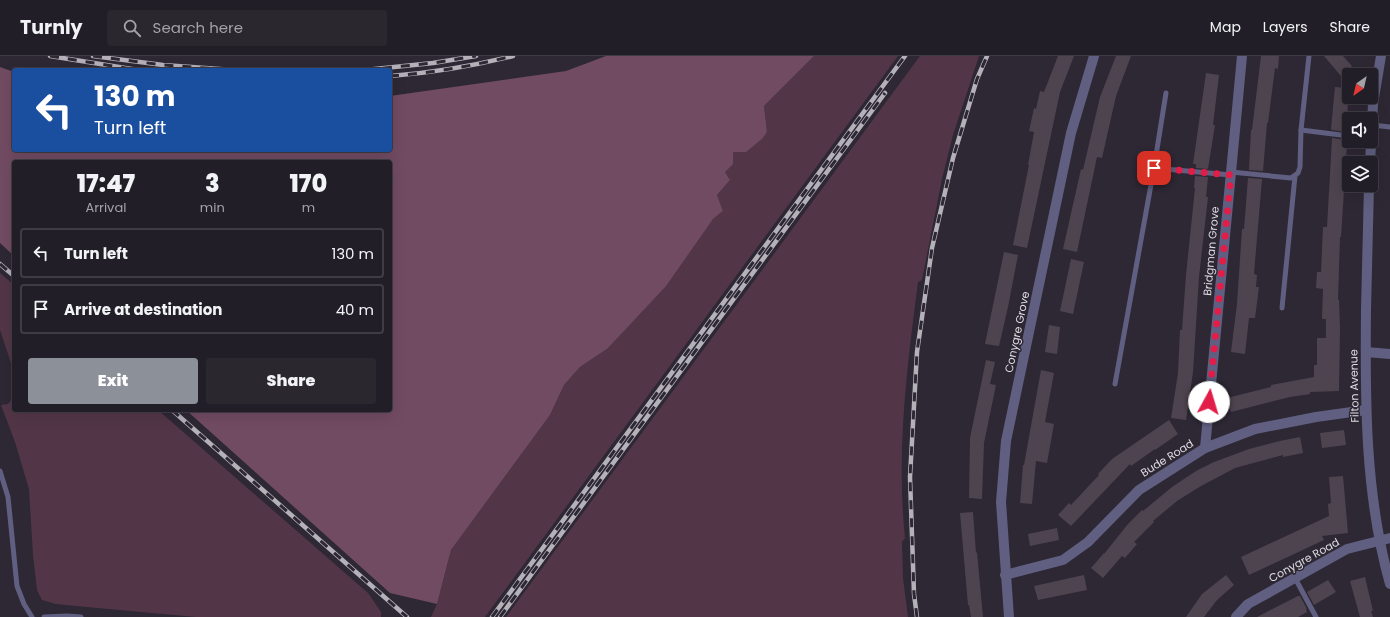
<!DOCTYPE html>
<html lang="en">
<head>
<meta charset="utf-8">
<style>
  body { margin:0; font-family:Poppins,sans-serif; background:#2a272f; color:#f1f3f6; height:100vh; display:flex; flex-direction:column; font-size:15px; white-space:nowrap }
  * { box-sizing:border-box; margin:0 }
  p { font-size:13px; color:#a2a2a7 }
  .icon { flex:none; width:22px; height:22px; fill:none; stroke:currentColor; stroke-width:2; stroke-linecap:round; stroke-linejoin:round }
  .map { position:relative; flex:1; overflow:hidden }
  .side { position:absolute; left:12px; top:104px; width:380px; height:252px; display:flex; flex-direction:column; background:#221e27; border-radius:4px; box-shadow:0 4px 16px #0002,0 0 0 1px #3f3c44 }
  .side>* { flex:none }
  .guide { position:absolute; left:12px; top:12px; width:380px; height:84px; border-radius:4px; box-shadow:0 4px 16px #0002,0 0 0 1px #3f3c44; background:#1a4fa0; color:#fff; overflow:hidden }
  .needle { width:26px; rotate:214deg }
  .tools { position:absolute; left:1342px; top:12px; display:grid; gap:8px }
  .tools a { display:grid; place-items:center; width:36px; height:36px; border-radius:4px; background:#221e27; box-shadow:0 4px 16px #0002,0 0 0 1px #3f3c44; font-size:20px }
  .pin { position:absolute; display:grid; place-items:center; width:34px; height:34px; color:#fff; margin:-17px; border-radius:8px; box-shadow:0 2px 6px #0006 }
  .me { position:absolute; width:44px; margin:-22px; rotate:6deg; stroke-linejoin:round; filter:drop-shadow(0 0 3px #0008) }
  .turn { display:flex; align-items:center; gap:14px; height:84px; padding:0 16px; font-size:18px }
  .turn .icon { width:52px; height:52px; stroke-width:2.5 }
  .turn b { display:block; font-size:28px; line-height:34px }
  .eta { display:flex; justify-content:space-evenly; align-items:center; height:68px; text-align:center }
  .eta b { font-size:24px; font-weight:800; line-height:28px }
  .cta { display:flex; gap:8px; margin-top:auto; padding:8px 16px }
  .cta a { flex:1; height:46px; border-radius:4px; background:#8c9099; color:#fff; font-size:16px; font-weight:800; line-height:46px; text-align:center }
  .cta a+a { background:#2a272f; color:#f1f3f6 }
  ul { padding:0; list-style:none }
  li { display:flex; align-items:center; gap:12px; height:50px; margin:0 8px 6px; padding:0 8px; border:2px solid #3f3c44; border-radius:4px }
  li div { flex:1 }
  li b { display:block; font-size:15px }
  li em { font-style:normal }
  header { display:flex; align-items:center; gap:24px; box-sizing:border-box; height:56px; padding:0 20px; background:#221e27; border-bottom:1px solid #3f3c44 }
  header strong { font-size:19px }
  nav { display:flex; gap:22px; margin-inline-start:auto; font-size:14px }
  .search { width:280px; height:36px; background:#2a272f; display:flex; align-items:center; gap:10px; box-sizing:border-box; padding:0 14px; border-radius:4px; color:#a2a2a7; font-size:15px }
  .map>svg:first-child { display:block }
</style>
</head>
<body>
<header>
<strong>Turnly</strong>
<div class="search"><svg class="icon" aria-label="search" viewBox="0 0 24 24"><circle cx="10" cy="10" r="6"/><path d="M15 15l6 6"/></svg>Search here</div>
<nav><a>Map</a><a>Layers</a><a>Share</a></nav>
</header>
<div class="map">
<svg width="1390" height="561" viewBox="0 0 1390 561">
  <rect width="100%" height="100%" fill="#2d2834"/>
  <g fill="#523647">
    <path d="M814 0H898L485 561H431L437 548 451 494 550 359 564 329 580 311 607 293 713 163 723 155 717 139 730 124 725 116 733 95C751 91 755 92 767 76L764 50Z"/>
    <path d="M920 0H979L953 79 942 123 922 224 918 226C907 310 896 397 905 482L902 486 903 522 908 561H506Z"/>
    <polygon points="0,217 14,229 14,316 0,274"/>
    <polygon points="14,340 14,354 158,354 368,537 381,556 381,561 196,561 87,551 56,548 42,544 37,534 33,499 29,433 15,386 1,349 8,348"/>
  </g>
  <polygon fill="#714b62" points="606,0 814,0 764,50 767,76 762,83 746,96 733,96 733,108 725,116 730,124 717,139 723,155 713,163 666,230 607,293 580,311 564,329 550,359 451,494 437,548 390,537 186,354 390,354 390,106 14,106 14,200 0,187 0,11 14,16 14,94 390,94 390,40 566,15"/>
  <g fill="#4e444f">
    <polygon points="1058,0 1074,0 1060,36 1027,192 1013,189 1029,109 1028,109 1034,76 1029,75 1034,52 1036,53 1040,35 1044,36"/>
    <polygon points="1116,0 1131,0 1116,40 1102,102 1097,101 1077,196 1063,193 1081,113 1083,114 1100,41"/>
    <polygon points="1261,0 1279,0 1278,13 1275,12 1268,67 1267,67 1263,115 1249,114 1251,74 1252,74"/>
    <polygon points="1324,0 1343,0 1352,10 1341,20"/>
    <polygon points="1206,17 1219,19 1213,69 1215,69 1208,113 1196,112 1196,108 1193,108"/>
    <polygon points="1335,31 1349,32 1346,76 1332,74 1331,73"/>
    <polygon points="1332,82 1346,84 1345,87 1347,87 1341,181 1340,181 1338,244 1339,244 1340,272 1339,335 1310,336 1310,338 1290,341 1231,356 1227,342 1271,331 1271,329 1314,321 1314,309 1317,309 1317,282 1326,282 1326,263 1322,263 1323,233 1316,232 1317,216 1321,216 1323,171 1327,171"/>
    <polygon points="1195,120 1208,121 1206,141 1208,141 1199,221 1193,316 1186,364 1171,362 1178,317 1180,274 1182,274 1186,219 1195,132 1194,132"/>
    <polygon points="1248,122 1262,123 1254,218 1257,219 1256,231 1259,231 1255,262 1249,262 1245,298 1231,296 1237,248 1242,173 1244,173"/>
    <polygon points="1004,196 1018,199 1008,251 999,290 985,288"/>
    <polygon points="1071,203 1084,206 1073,258 1060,255"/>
    <polygon points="1049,269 1060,271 1057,298 1045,296"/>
    <polygon points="986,304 995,306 990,328 996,329 984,387 982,443 969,442 970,382"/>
    <polygon points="1041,314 1054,317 1045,366 1054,368 1047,407 1036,405 1032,448 1020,447 1023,409 1024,409"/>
    <polygon points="1169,364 1178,378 1155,394 1155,393 1131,410 1130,408 1071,470 1058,459 1069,447 1071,449 1099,419 1098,418 1112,403"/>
    <polygon points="1344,374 1346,389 1322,392 1320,377"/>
    <polygon points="1300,381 1303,397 1283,401 1283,399 1235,412 1201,430 1177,445 1153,465 1154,466 1134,486 1137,488 1125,502 1122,500 1103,522 1091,512 1104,497 1104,498 1128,468 1142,454 1143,455 1172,431 1196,415 1214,406 1249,393 1280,385"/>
    <polygon points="1343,420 1348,477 1322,480 1324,484 1249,519 1241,501 1329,460 1328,448 1331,447 1329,421"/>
    <polygon points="973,456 976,497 977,496 983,561 971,561 969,549 968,549 960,457"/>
    <polygon points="1057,472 1059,484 1030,490 1028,478"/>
    <polygon points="1084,519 1087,534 1038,544 1034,530"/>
    <polygon points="1226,519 1234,529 1217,544 1204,561 1186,561 1202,538"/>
    <polygon points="1365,521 1373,555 1371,555 1373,561 1360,561 1350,525"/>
    <polygon points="1328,524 1336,536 1314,549 1307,536"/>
    <polygon points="1298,540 1300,540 1307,553 1306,553 1307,556 1298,561 1257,561"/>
  </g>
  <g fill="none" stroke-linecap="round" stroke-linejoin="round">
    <g stroke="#605f81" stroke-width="5">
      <polyline points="1372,69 1390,71"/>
      <polyline points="1301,74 1349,80"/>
      <polyline points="1154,112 1231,119"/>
      <polyline points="1231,116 1291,122 1298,117 1300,111 1301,74 1309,0"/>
      <polyline points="1282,252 1295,120"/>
      <polyline points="1115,328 1154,112 1166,37"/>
      <polyline points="0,415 8,441 17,530 24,548 32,561"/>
      <polyline points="1295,522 1316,561"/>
      <polyline points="44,561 67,560 81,561"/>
    </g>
    <g stroke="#605f81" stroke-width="10">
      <polyline points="1370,107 1373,48 1381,0"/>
      <path d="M1369 129C1368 171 1367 212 1366 254 1365 346 1365 439 1390 528"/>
      <polyline points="1366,296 1390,298"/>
      <polyline points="1205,392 1242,0"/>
      <polyline points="1005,519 1063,504 1088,486 1139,434 1205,392 1255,373 1316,361 1366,354"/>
      <polyline points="1009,561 1001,446 1006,385 1071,77 1094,0"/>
      <polyline points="1236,561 1248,548 1347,493 1390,482"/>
    </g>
    <defs>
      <g id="rail">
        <polyline points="50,0 138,14"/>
        <polyline points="93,0 163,9 234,14"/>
        <polyline points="365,14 433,7 476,0"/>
        <path d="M390 20C431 17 473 10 513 0"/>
        <polyline points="0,208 14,220"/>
        <polyline points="172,354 407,561"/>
        <polyline points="492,561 905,0"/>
        <polyline points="500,561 885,37"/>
        <polyline points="917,561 914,538 910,421 917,296 932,192 953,102 977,23 987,0"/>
      </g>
    </defs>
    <use href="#rail" stroke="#b5b1b9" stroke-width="4.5"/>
    <use href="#rail" stroke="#2d2834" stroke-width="3" stroke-dasharray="9" stroke-linecap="butt"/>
  </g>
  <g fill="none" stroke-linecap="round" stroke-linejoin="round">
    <polyline stroke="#e11d48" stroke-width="7" stroke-dasharray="0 12.6" points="1154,112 1231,119 1209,346"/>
  </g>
  <g text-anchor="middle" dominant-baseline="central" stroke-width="3" stroke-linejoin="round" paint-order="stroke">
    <g font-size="11" fill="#dedbe2" stroke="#2d2834">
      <text transform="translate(1211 195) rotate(-85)">Bridgman Grove</text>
      <text transform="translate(1017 276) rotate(-78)">Conygre Grove</text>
      <text transform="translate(1354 330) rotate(-91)">Filton Avenue</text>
      <text transform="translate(1167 402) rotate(-32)">Bude Road</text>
      <text transform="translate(1304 504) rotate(-29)">Conygre Road</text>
    </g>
  </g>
</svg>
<div class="tools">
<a><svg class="needle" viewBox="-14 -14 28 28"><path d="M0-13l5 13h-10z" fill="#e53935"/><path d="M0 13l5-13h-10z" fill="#a2a2a7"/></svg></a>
<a><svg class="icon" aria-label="sound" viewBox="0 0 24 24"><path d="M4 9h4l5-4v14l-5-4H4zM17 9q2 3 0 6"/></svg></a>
<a><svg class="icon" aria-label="layers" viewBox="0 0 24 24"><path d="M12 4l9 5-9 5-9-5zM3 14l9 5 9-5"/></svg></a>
</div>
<div class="pin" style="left:1154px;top:112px;background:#d93025"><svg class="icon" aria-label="arrive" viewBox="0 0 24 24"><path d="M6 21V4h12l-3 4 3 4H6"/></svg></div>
<svg class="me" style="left:1209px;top:346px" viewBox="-20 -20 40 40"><circle r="19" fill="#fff"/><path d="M0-13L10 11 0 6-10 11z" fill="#e11d48"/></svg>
<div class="guide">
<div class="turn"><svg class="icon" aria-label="left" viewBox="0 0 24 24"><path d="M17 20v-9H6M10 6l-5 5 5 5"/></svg><div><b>130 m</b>Turn left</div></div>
</div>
<section class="side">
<div class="eta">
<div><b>17:47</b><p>Arrival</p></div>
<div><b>3</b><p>min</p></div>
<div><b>170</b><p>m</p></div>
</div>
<ul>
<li><svg class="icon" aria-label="left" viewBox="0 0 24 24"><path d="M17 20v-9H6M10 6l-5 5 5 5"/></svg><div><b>Turn left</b></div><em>130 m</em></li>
<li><svg class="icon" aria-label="arrive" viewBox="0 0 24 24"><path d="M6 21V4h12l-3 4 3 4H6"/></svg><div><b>Arrive at destination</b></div><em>40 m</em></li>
</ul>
<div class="cta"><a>Exit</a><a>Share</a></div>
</section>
</div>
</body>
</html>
